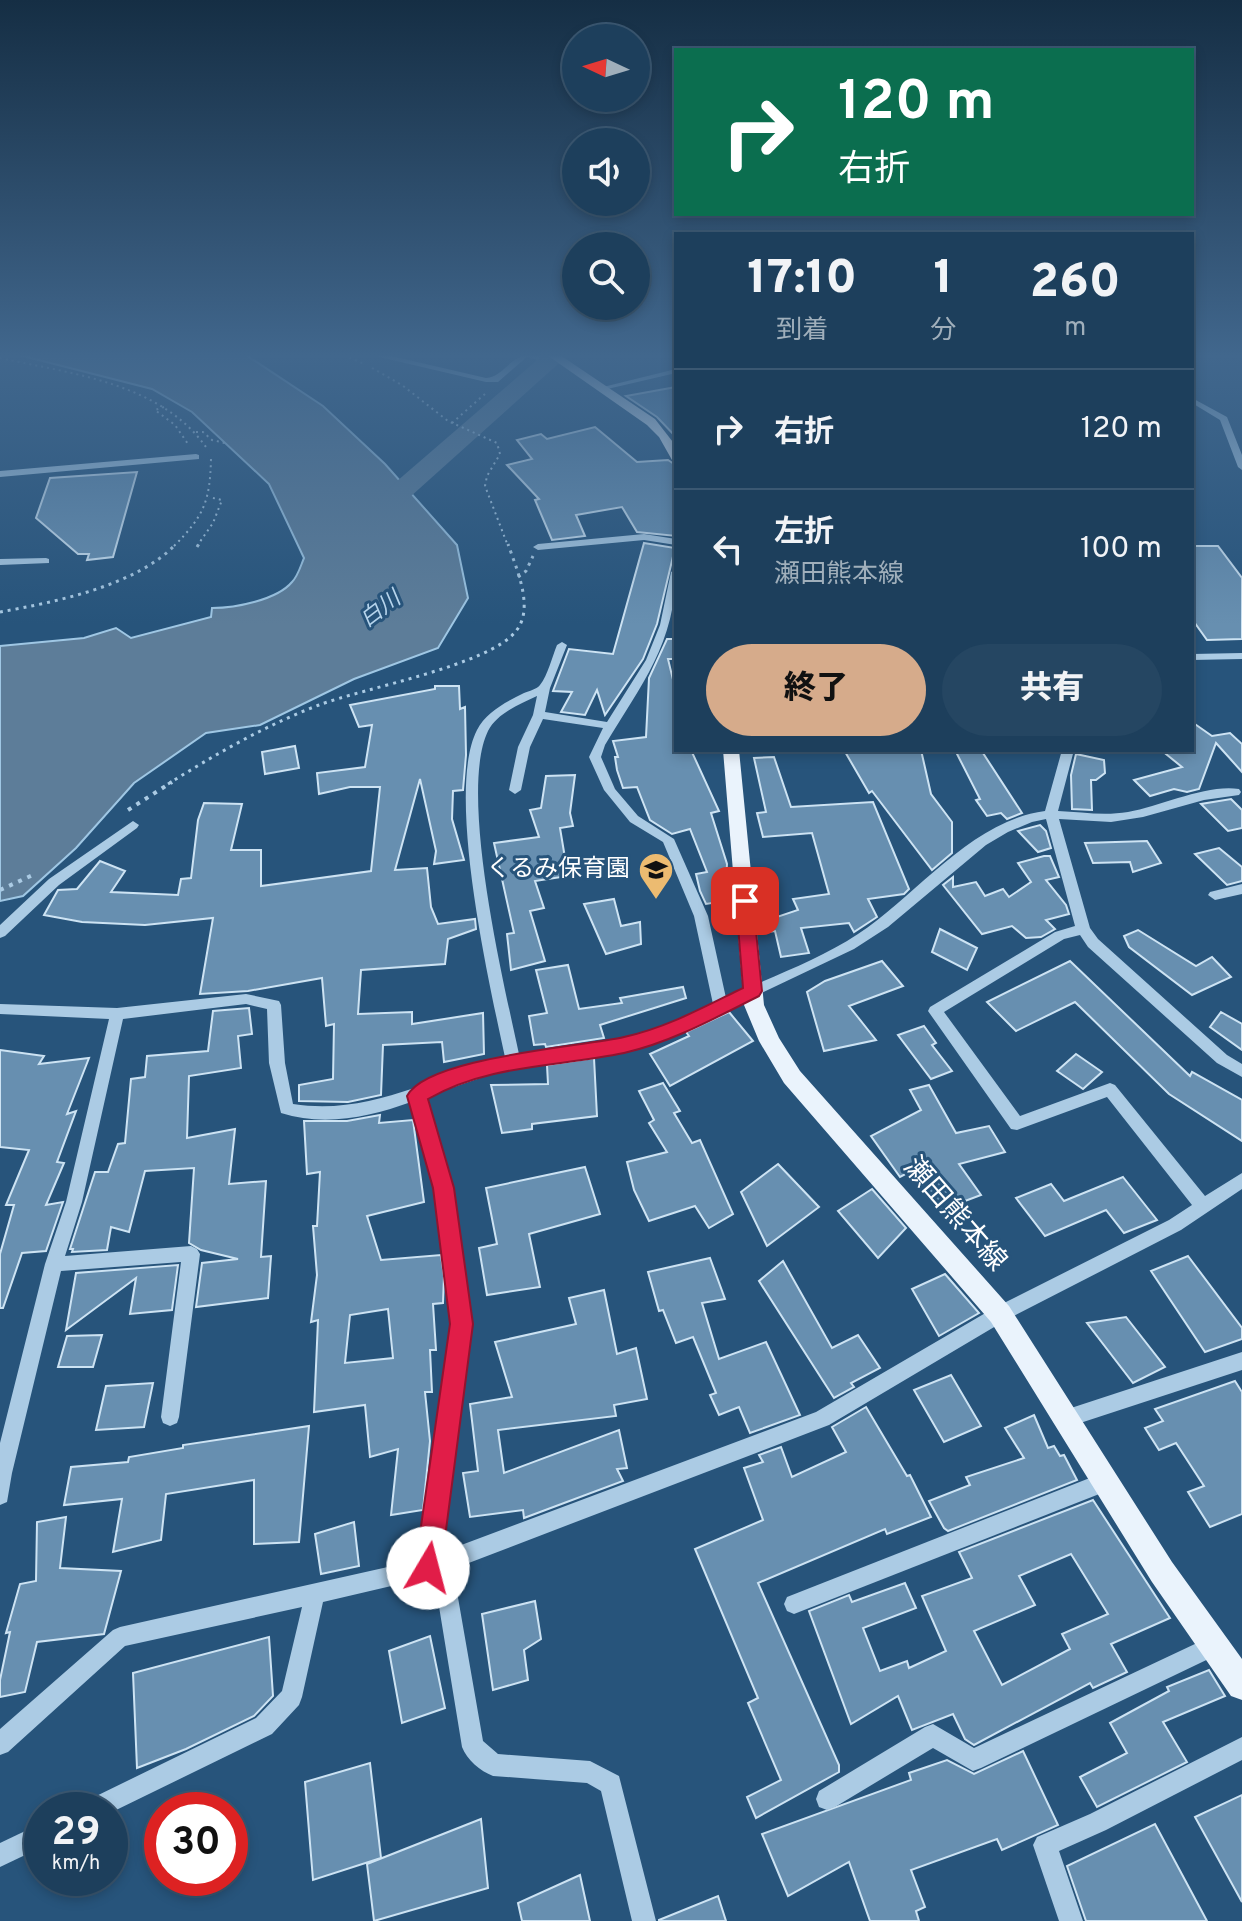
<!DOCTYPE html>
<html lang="ja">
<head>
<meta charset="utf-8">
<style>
  body { margin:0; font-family:Overpass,"Noto Sans JP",sans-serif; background:#254662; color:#f1f3f6; height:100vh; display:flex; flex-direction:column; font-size:30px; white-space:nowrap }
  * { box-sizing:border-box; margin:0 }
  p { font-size:26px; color:#a0afbb }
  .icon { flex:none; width:44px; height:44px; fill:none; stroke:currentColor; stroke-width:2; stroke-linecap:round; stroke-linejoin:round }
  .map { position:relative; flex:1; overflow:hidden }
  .panel { position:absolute; left:674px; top:232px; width:520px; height:520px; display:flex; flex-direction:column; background:#1d3f5c; border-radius:0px; box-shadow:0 4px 12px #0003,0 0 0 2px #3b5872 }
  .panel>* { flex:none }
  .banner { position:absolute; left:674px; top:48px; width:520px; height:168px; border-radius:0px; box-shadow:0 4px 12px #0003,0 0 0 2px #3b5872; background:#0b6e4f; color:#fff; overflow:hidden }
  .needle { width:52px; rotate:274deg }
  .fabs { position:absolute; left:562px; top:24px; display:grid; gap:16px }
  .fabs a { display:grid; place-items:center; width:88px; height:88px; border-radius:50%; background:#1d3f5c; box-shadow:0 4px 12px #0003,0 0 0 2px #3b5872; font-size:40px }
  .speed { position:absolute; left:24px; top:1792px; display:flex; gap:16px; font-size:40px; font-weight:700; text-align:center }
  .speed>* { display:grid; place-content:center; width:104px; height:104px; border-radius:50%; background:#1d3f5c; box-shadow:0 4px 12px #0003,0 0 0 2px #3b5872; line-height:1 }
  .speed small { font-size:20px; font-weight:400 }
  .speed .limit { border:12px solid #d22; background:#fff; color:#111 }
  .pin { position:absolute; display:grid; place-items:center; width:68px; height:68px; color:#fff; margin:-34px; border-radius:16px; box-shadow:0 4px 12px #0006 }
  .me { position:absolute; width:88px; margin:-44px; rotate:8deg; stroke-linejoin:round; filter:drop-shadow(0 0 6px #0008) }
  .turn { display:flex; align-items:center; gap:28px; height:168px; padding:0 32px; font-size:36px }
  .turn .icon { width:104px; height:104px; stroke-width:2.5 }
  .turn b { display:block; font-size:56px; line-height:68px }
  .eta { display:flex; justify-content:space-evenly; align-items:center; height:136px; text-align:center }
  .eta b { font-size:48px; font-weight:800; line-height:56px }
  .button { display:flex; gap:16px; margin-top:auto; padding:16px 32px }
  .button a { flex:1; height:92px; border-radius:48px; background:#d6ab8b; color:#111; font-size:32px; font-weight:800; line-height:92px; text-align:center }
  .button a+a { background:#254662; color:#f1f3f6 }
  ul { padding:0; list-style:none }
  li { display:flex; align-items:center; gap:24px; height:120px; padding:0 32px; border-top:2px solid #3b5872 }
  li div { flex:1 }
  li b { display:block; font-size:30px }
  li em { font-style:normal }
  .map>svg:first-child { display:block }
</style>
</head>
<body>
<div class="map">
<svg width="1242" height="1921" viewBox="0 0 1242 1921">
  <rect width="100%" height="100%" fill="#27547b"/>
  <path fill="#5d7d99" stroke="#9fc7e4" stroke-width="2" d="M19 355H246L323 406 385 464 457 545 468 598 438 648 354 679 260 725 206 733 134 783 76 848 23 896 0 901V646L84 638 116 628 131 638 211 617 212 608C235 608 277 600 292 582 298 576 301 565 304 558L269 484 192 412 152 389Z"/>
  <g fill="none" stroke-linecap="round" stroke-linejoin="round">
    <polyline stroke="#9fc7e4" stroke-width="4" points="527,355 543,359"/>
    <polygon fill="#5d7d99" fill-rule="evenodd" points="543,355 568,355 400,506 382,506 378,500 382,494"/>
  </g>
  <g fill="#678fb0" stroke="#cde3f3" stroke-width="2" fill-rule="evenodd">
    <polygon points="676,387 676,437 657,417 626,396"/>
    <polygon points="595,427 637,462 668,460 674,464 676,536 637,532 622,507 576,515 585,536 552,540 535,500 539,499 507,465 532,459 517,440 541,434 547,439"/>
    <polygon points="137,472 113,557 87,560 89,554 78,554 36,518 50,478"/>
    <polygon points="644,543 675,548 657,624 643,659 605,715 597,690 585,715 561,712 572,692 553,691 569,649 613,654"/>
    <polygon points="1192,546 1218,546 1242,578 1242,639 1207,640 1192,619"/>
    <polygon points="667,639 676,639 676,659 668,659 676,692 676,750 691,750 719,811 711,813 727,864 724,917 718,902 706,904 700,891 696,874 707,872 690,829 672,834 650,820 637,787 623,788 617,770 615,757 618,757 613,741 646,737 649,678"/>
    <polygon points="435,686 459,686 460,709 465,707 466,755 463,790 453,791 452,819 464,860 434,864 436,851 420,779 395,870 427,868 431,907 438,924 475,919 476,929 448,939 445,964 361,970 358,1014 412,1012 412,1024 483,1013 484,1054 444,1062 442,1042 383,1045 381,1095 348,1102 299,1101 299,1085 333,1079 334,1024 326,1026 322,978 248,991 200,994 213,918 145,925 82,922 44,915 58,890 77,889 100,861 125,871 111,892 178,895 181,879 191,878 198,820 204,803 242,804 231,850 261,850 261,886 371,871 380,787 350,787 319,794 317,773 365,767 372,725 359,727 350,705 435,689"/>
    <polygon points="1192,722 1212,736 1230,733 1242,744 1242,772 1216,743 1199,789 1187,792 1174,789 1150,796 1134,780 1182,767 1161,750 1192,750"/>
    <polygon points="295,746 299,768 265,774 262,752"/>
    <polygon points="844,750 921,750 931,794 952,822 952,853 932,870 872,791 869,793"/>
    <polygon points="955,750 981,750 1022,813 1007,819 1001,813 987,816 976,800 980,799"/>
    <polygon points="1076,754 1104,760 1105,773 1096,780 1091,780 1092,810 1072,809 1071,775"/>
    <polygon points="774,757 791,807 873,802 909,889 904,894 868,899 877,917 854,932 849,923 801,928 809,953 781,957 775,931 760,933 759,923 798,910 793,899 829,894 812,833 763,837 757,813 766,812 754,758"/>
    <polygon points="575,775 570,813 573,826 560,828 568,876 535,881 544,908 530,911 545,961 511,970 507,934 514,933 494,843 539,837 530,810 541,808 546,776"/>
    <polygon points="1231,799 1242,810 1242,828 1228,831 1201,804"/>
    <polygon points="1040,825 1046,831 1051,848 1038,852 1018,831"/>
    <polygon points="1147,841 1161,863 1133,872 1130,862 1093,863 1085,843"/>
    <polygon points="1219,848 1242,867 1242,881 1227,885 1195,854"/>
    <polygon points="1044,856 1050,856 1059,877 1046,880 1066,905 1069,914 1046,920 1055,929 1041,937 1026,938 1012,926 982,934 943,885 953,877 953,887 976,882 985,896 1003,889 1009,897 1031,882 1018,863"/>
    <polygon points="614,899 621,926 640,922 641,944 606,954 584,904"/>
    <polygon points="940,929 977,948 967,970 932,952"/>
    <polygon points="1138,930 1196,966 1212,957 1231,977 1192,995 1129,947 1124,936"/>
    <polygon points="882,961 903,986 849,1006 876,1040 824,1051 807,992 825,981"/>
    <polygon points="1070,961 1190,1076 1192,1072 1242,1100 1242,1141 1169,1094 1075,1002 1016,1031 987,1002"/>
    <polygon points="568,965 579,1009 622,1003 620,998 683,987 686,998 600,1025 604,1038 546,1047 545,1044 534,1045 529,1016 547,1013 536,970"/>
    <polygon points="249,1008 252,1034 238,1036 241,1068 189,1076 187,1138 235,1129 229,1184 266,1181 261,1257 271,1256 268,1298 196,1307 202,1263 238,1259 201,1250 189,1243 194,1168 145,1171 129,1232 111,1227 107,1250 72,1252 73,1249 70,1249 95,1172 108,1172 118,1144 125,1143 131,1079 145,1077 147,1056 208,1051 213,1011"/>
    <polygon points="729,1012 753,1041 670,1086 650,1054 689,1036 686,1032"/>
    <polygon points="1221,1012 1242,1024 1242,1050 1210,1027"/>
    <polygon points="924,1026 936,1043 932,1045 952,1071 931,1079 898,1035"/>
    <polygon points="0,1050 44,1056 39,1064 89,1058 67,1114 76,1111 57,1162 64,1163 46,1205 63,1202 46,1251 22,1253 3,1308 0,1308 0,1254 14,1205 6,1205 29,1150 0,1147"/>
    <polygon points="1076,1054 1102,1072 1083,1089 1057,1071"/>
    <polygon points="594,1058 597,1116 532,1124 532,1129 502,1133 491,1085 548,1084 547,1065"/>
    <polygon points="663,1083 680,1111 674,1113 692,1143 700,1140 733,1214 709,1228 695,1206 649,1221 634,1190 627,1162 667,1152 649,1123 654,1120 639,1091"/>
    <polygon points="929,1085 956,1133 989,1126 1005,1152 959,1164 981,1195 941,1210 915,1169 900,1177 871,1136 921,1110 910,1090"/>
    <path d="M380 1115 379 1123 413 1120 424 1202 367 1216 381 1260 441 1255 444 1276 443 1303 433 1304 436 1350H430L432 1392H425L430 1441 423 1510 391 1515 398 1449 370 1457 365 1405 314 1412 318 1320 311 1322 317 1275 313 1226H317L320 1172 307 1174 304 1121H347ZM388 1309 393 1358 345 1363 350 1315Z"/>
    <polygon points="778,1164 819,1207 767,1246 741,1192"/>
    <polygon points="585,1167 600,1214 529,1234 540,1287 487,1295 479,1248 497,1244 486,1188"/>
    <polygon points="1123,1177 1157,1220 1124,1233 1106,1210 1045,1236 1016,1198 1051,1184 1064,1201"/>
    <polygon points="872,1189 906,1228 878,1258 838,1211"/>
    <polygon points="1188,1256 1242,1328 1242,1339 1205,1352 1151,1271"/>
    <polygon points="710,1258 725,1299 702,1303 719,1359 766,1342 800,1415 750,1433 739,1407 719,1415 710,1395 716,1393 693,1337 676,1343 663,1310 659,1311 648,1272"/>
    <polygon points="783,1261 832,1348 858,1335 880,1368 851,1383 854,1387 834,1398 759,1281"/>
    <polygon points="178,1265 172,1310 130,1314 136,1278 66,1330 76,1273"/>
    <polygon points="945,1274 979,1313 939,1336 912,1289"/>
    <polygon points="604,1290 617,1354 636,1348 647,1399 614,1405 616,1416 498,1430 504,1473 619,1430 627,1468 617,1469 623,1481 524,1518 523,1510 470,1517 463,1473 478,1471 470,1404 512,1397 495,1342 576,1324 569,1298"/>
    <polygon points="1126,1317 1165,1367 1133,1383 1087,1323"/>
    <polygon points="102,1335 93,1367 58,1367 67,1336"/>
    <polygon points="951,1375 981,1426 944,1442 914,1390"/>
    <polygon points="1235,1381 1242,1392 1242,1514 1210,1527 1188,1492 1204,1486 1176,1443 1159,1450 1145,1428 1163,1421 1155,1409"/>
    <polygon points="153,1383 144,1427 96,1430 106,1386"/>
    <polygon points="866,1407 907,1476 910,1475 931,1517 887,1534 885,1529 758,1583 839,1765 839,1772 756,1818 747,1797 781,1780 748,1703 758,1698 695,1549 763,1520 744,1468 763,1462 759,1455 781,1447 792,1477 846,1452 832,1427"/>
    <polygon points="1034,1415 1048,1448 1054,1446 1060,1456 1064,1455 1077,1480 948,1531 944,1528 929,1501 970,1485 966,1477 1024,1458 1005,1428"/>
    <polygon points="309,1426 299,1542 254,1544 254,1480 166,1494 161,1540 113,1552 122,1499 64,1505 71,1467 128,1462 129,1457 183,1448 183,1445"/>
    <path d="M1093 1500 1170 1618 1111 1644 1127 1672 1093 1688 1090 1683 974 1745 965 1739 953 1714 912 1730 898 1696 851 1724 809 1611 849 1595 852 1602 905 1583 916 1608 863 1628 880 1671 907 1661 909 1668 946 1651 922 1596 972 1578 959 1552ZM1071 1554 1108 1614 1062 1634 1070 1649 1002 1685 974 1631 1035 1605 1019 1576Z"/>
    <polygon points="66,1517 60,1568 121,1571 104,1634 37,1642 25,1692 0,1697 0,1680 10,1632 6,1633 20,1584 36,1581 37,1522"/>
    <polygon points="354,1522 359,1566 321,1574 315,1534"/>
    <polygon points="535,1601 541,1639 524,1650 528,1680 493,1690 482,1614"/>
    <polygon points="430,1636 445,1708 402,1723 389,1651"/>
    <polygon points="269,1637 273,1696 254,1716 186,1749 137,1768 133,1673"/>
    <polygon points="1209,1670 1225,1696 1163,1722 1187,1762 1097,1807 1080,1777 1127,1753 1110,1723 1169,1691 1167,1687"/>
    <polygon points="1023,1751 1058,1825 1002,1850 997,1839 911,1870 925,1907 916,1911 919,1921 870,1921 849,1862 788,1896 762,1834 911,1780 909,1773 947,1760 974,1774"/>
    <polygon points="370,1763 381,1858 313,1880 305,1782"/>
    <polygon points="1242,1795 1242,1902 1195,1817"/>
    <polygon points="481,1819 488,1888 374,1921 367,1864"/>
    <polygon points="1155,1824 1207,1921 1086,1921 1067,1866"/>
    <polygon points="580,1875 590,1921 522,1921 518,1903"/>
    <polygon points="718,1896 726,1921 659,1921 659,1920"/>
  </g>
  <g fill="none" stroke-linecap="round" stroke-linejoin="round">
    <g stroke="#abcbe4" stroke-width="2" stroke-dasharray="2 4" stroke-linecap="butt">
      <polyline points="344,355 364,364"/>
      <path d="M0 358C73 374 160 383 206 447"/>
      <polyline points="372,368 402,385 448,421 497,443 500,454 487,476 485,486 508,546"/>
      <polyline points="164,407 155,410 175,425 188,444"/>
      <polyline points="452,423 486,393"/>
      <polyline points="196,432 203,432 212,440 225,443"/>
      <path d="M174 546C204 516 210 501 211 459"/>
      <polyline points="197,546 213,523 222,500 209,497"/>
    </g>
    <g stroke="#abcbe4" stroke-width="3" stroke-dasharray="3 5" stroke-linecap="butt">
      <polyline points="197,547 199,544"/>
      <polyline points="518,577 526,571 533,556"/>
      <path d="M0 612C55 602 136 586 176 544"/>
      <path d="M168 784C216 754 266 725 319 705 364 688 490 665 516 631 535 608 516 568 508 544"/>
    </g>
    <g stroke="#abcbe4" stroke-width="4" stroke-dasharray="4 6" stroke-linecap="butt">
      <polyline points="128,810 172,782"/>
      <polyline points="0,890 35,874"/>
    </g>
    <g fill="#abcbe4" fill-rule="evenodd">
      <path d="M371 355H387L486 378C503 377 511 355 529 355L498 382H486Z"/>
      <polygon points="676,369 676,373 603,390 599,388"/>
      <polygon points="1192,398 1227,417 1242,455 1242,470 1238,467 1220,420 1192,403"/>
      <polygon points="196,454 199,455 199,459 0,477 0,471"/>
      <polygon points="644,534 676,539 676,545 644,540 538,550 533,547 538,544"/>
      <polygon points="46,558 49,559 49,563 0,565 0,559"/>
      <path d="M676 569C676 643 641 685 605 745L601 757 615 789 638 816 674 839 708 916 726 998C770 977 817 961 858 934 917 895 972 820 1045 811L1062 750H1074L1058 811C1081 812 1104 816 1128 812 1162 806 1206 784 1239 789L1241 792 1239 795 1204 800 1143 817 1111 822 1059 819 1090 928 1098 939 1227 1055 1242 1064V1077L1217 1063 1088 947 1080 935 1064 939 944 1012 1020 1116 1110 1083 1115 1085 1205 1196 1242 1173V1189L1181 1230 1006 1320 829 1425 453 1569 483 1741 498 1754 590 1761 619 1776 656 1921H632L601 1791 587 1783 493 1776C480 1771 467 1760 462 1747L434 1576 323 1602 302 1697 299 1705 272 1734 110 1813V1810H81L84 1802 256 1718 282 1691 302 1607 125 1646 8 1752 0 1755V1729L113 1630 120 1627 419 1560 453 1324 435 1188 411 1102C370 1117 324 1127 281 1113L269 1063 267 1009 246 1004 123 1019 82 1202 65 1256 191 1246 197 1249 200 1254 179 1417 177 1423 170 1426 163 1423 161 1417 181 1262 61 1271 12 1473 7 1502 0 1505V1443L45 1264 66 1202 109 1019 0 1014V1004L117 1008 246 994 279 1001 281 1005 285 1063 293 1104C370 1116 432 1077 505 1057 490 987 445 792 477 730 486 712 506 702 524 693 529 691 537 689 540 685 548 675 552 657 557 645L562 642 567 645 550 688 545 712 607 722 646 660 660 625 671 572ZM537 696 533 715 518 747 509 790 515 794 521 790 530 747 543 719 603 728 589 757 604 790 630 822 663 842 694 916 713 1004 670 1023 626 1038 519 1054C504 984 458 793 488 731 497 713 520 704 537 696ZM1046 819 1075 926 1055 932 930 1007 928 1011 1011 1129 1017 1130 1107 1097 1192 1205 1169 1220 994 1308 816 1412 440 1553 471 1324 451 1188 425 1097 512 1067 626 1050 665 1038 696 1024 854 949 888 927 986 845 1008 832 1032 822Z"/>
      <polygon points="1242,653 1242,659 1192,660 1192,654"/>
      <polygon points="133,821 139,825 137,828 59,885 5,936 0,938 0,925 49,879"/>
      <polygon points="1242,884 1242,894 1215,900 1208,895 1210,892"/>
      <polygon points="1242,1352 1242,1370 1068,1427 1061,1424 1059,1418 1061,1412 1068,1409"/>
      <polygon points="1105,1472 1112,1475 1115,1482 1112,1489 794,1614 787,1611 784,1604 787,1597"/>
      <polygon points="1214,1635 1221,1639 1225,1646 1221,1653 981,1768 973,1771 933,1748 835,1807 827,1810 819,1807 816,1799 819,1791 925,1727 933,1724 974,1748"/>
      <polygon points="1242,1737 1242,1760 1106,1830 1059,1851 1083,1921 1059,1921 1033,1845 1037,1837 1090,1814"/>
      <polygon points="42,1823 42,1847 0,1867 0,1843"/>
    </g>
    <g fill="#eaf3fc" fill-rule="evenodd">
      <polygon points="547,355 560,355 655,419 676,446 676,461 672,460 659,437 647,425"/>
      <polygon points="723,750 739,750 764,1005 779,1038 800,1071 1009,1306 1172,1562 1242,1659 1242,1700 1231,1696 1152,1582 991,1322 784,1083 759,1041 744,1005"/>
    </g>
  </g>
  <linearGradient id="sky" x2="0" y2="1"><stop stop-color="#152e44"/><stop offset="0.57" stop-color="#41678d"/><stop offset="1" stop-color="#41678d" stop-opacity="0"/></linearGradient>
  <rect width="1242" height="624" fill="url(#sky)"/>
  <path fill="#e11d48" stroke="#92132f" stroke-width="2" d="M745 895 753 901 762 991 759 996C715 1018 672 1042 624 1053 557 1067 489 1064 428 1099L454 1188 473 1324 441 1568 438 1577 428 1581 419 1577 415 1568 450 1324 433 1188 407 1096C427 1057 581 1047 624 1037 666 1028 704 1007 743 988L736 901Z"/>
  <defs>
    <symbol id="school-pin" viewBox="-11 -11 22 30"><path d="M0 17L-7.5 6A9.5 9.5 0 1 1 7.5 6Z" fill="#ecbb71" stroke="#27547b"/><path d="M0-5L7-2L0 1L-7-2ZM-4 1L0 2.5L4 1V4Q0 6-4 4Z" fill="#111"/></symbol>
  </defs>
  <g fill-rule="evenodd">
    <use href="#school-pin" x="636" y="850" width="40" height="54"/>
  </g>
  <g text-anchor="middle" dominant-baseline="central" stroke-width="6" stroke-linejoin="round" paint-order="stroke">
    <g font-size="22" font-style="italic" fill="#b6d4ec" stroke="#27547b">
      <text transform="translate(381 610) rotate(-37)">白川</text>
    </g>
    <g font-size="24" fill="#fff" stroke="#27547b" text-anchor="end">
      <text x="630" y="870">くるみ保育園</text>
    </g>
    <g font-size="28" fill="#fff" stroke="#27547b">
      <text transform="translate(954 1215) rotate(49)">瀬田熊本線</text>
    </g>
  </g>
</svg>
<div class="fabs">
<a><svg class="needle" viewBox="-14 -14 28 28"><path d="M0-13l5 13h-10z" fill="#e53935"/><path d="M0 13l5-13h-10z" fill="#a0afbb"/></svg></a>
<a><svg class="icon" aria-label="sound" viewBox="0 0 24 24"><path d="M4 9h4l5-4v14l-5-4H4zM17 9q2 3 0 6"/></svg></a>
<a><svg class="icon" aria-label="search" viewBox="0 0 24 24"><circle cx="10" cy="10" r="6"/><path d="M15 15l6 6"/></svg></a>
</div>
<div class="speed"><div>29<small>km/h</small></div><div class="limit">30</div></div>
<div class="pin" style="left:745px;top:901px;background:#d93025"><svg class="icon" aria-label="arrive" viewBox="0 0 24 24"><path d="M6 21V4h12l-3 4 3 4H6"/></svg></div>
<svg class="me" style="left:428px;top:1568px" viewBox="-20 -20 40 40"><circle r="19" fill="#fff"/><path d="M0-13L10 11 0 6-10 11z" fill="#e11d48"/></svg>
<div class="banner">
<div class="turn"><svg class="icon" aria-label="right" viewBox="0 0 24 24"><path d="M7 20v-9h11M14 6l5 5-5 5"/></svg><div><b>120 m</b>右折</div></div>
</div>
<section class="panel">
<div class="eta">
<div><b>17:10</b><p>到着</p></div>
<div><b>1</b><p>分</p></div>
<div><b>260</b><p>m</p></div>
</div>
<ul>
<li><svg class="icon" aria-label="right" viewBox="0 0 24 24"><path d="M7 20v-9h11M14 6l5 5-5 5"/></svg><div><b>右折</b></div><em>120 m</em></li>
<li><svg class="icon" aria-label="left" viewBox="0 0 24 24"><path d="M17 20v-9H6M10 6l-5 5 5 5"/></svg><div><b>左折</b><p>瀬田熊本線</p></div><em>100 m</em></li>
</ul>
<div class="button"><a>終了</a><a>共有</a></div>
</section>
</div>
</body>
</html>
